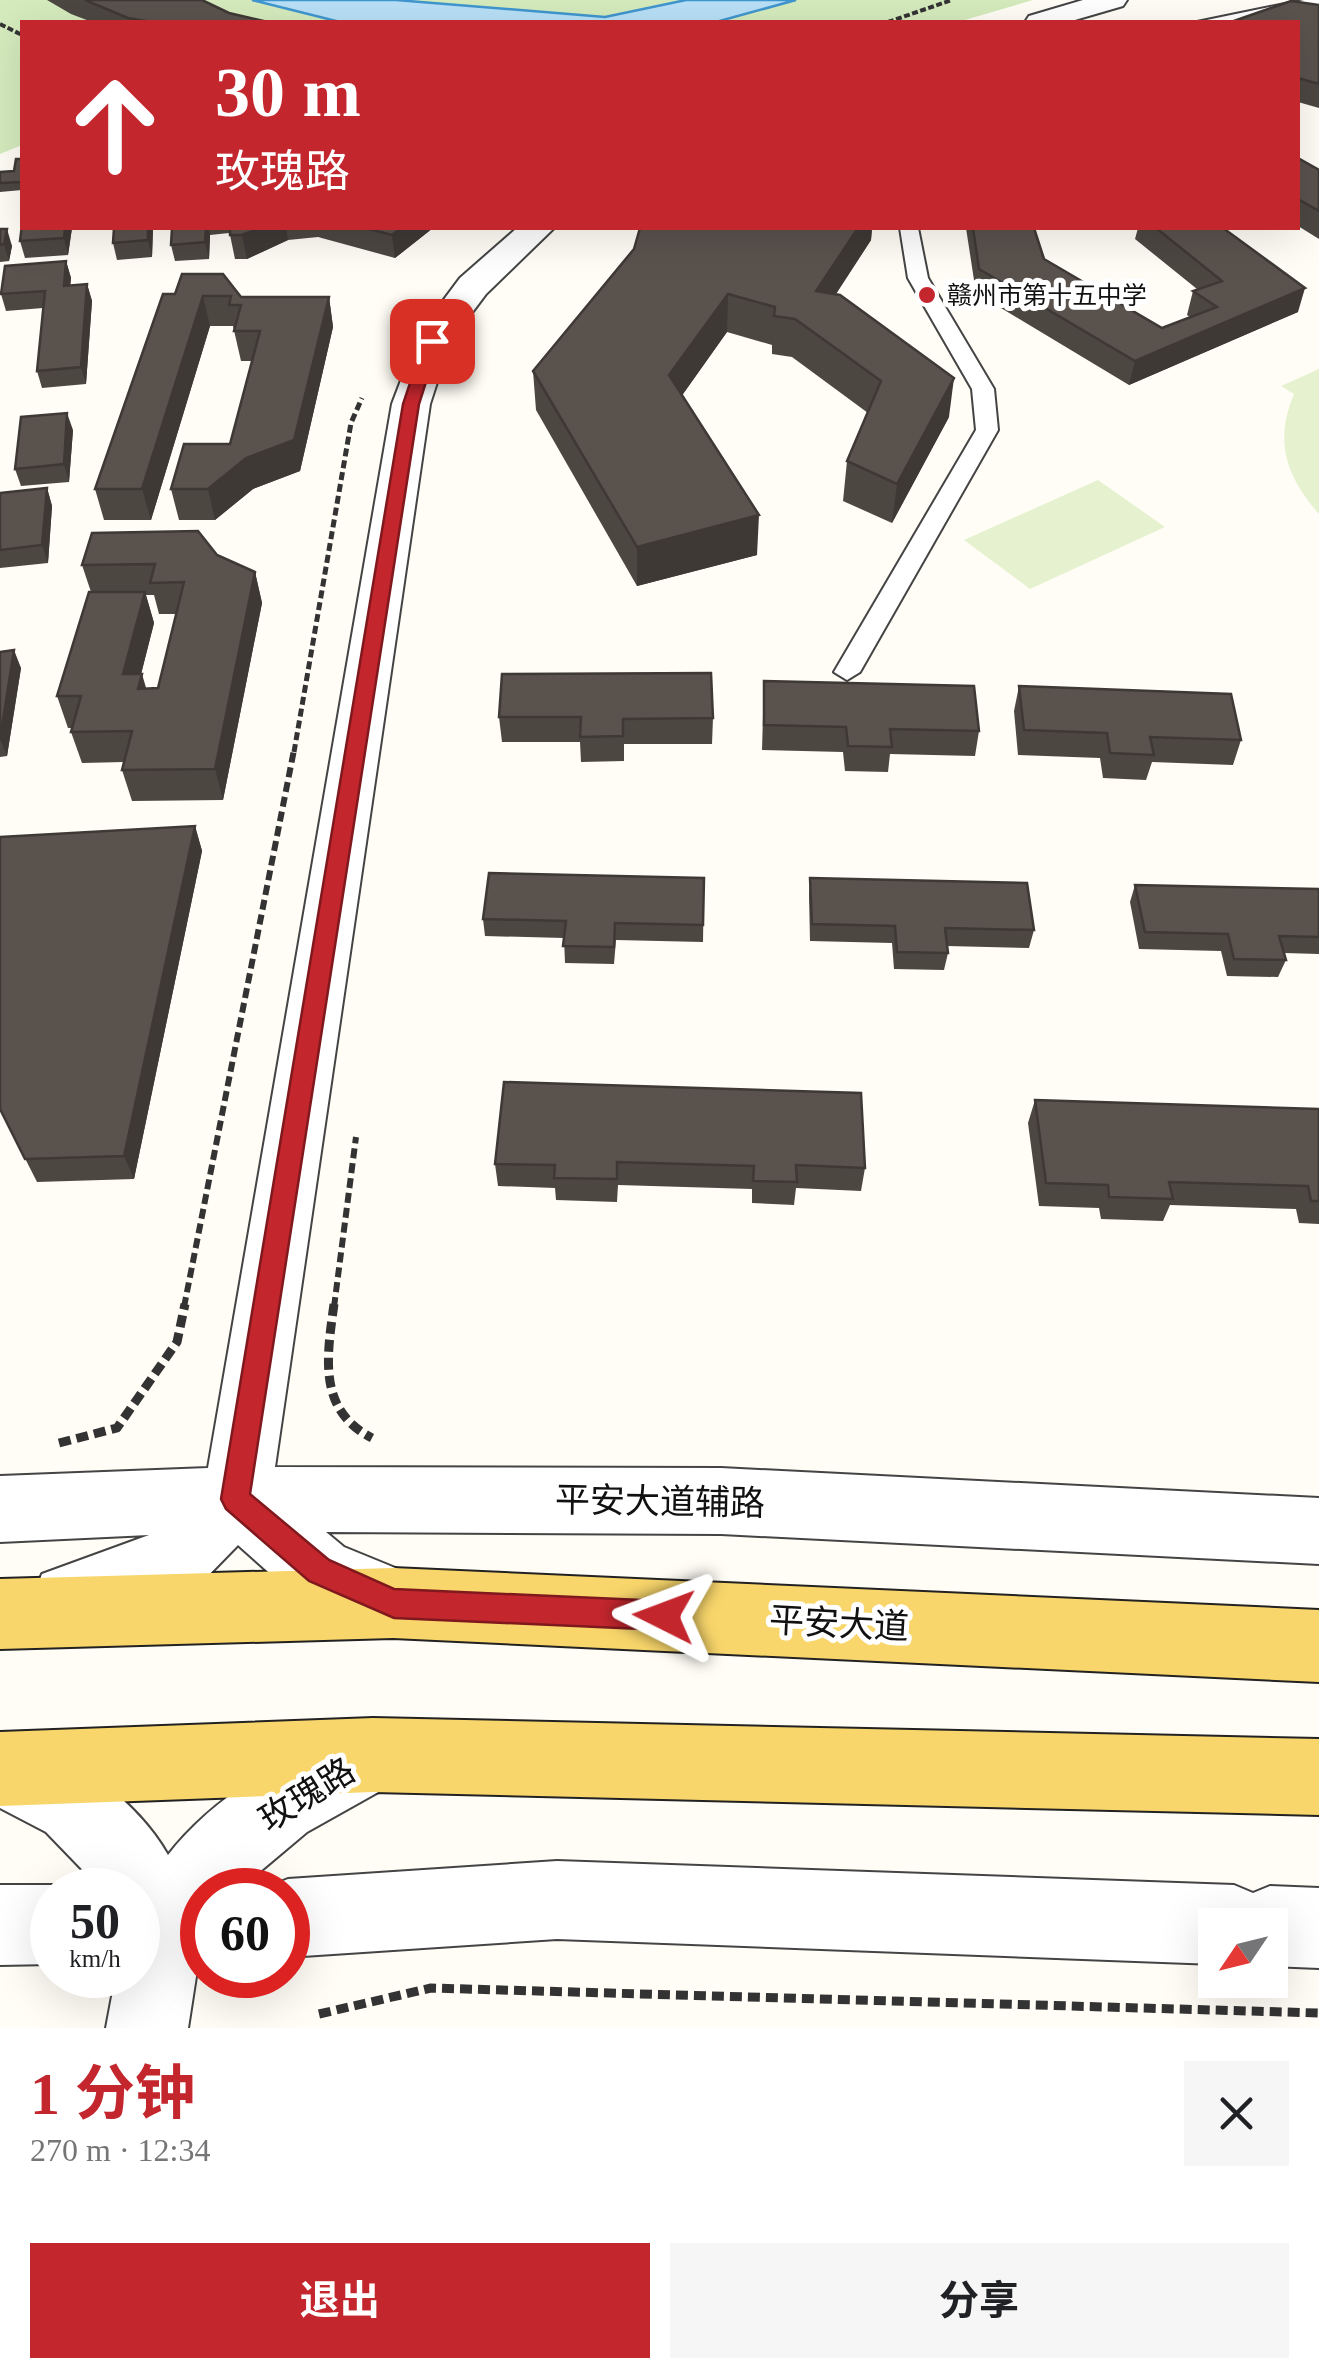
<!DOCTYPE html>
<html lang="zh">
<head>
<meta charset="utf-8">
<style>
  body { margin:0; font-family:"Times New Roman","Noto Sans SC",serif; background:#f6f6f6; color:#202124; height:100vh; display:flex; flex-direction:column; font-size:38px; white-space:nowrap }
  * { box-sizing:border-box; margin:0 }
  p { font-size:32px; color:#757577 }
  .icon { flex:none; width:55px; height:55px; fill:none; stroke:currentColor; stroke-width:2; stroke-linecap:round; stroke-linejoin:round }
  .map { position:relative; height:2028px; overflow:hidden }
  .drawer { display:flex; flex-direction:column; background:#fff; flex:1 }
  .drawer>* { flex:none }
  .top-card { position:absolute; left:20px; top:20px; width:1280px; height:210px; border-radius:0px; box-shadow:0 10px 40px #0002; background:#c4262e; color:#fff; overflow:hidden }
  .needle { width:65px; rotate:235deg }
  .controls { position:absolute; left:1198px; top:1908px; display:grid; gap:20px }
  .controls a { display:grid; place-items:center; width:90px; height:90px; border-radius:0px; background:#fff; box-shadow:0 10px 40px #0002; font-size:50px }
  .speed { position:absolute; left:30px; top:1868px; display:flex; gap:20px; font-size:50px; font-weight:700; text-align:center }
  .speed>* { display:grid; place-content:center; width:130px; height:130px; border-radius:50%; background:#fff; box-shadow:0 10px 40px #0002; line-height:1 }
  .speed small { font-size:25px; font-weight:400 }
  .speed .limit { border:15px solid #d22; background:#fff; color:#111 }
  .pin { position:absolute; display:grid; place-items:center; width:85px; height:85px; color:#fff; margin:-42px; border-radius:20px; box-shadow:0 5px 15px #0006 }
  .me { position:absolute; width:110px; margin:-55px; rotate:273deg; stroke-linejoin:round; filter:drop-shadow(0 0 8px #0008) }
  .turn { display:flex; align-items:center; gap:35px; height:210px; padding:0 30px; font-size:45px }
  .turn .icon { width:130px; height:130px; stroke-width:2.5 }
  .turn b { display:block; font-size:70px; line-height:85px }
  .round { display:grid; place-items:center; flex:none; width:105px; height:105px; border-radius:0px; background:#f6f6f6 }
  .summary { display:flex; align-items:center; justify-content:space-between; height:170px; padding:0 30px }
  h1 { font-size:60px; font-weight:700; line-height:75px; color:#c4262e }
  .button { display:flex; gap:20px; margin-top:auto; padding:20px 30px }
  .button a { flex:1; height:115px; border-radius:0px; background:#c4262e; color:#fff; font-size:40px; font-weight:700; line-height:115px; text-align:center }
  .button a+a { background:#f6f6f6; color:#202124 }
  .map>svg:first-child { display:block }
</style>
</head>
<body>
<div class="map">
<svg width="1319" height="2028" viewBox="0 0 1319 2028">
  <rect width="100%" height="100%" fill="#fffdf5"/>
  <polygon fill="#d5ebbd" points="0,0 1033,0 958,22 22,22 22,145 0,154"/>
  <g fill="#e6f2cf">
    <path d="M1319 369V514C1286 476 1274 442 1294 394L1281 386Z"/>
    <polygon points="1098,480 1165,527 1030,589 964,540"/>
  </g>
  <polygon fill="#b9e0f7" stroke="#3f96cf" stroke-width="2.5" points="252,0 396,0 605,17 686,0 796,0 716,22 340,22"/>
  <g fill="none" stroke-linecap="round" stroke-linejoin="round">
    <defs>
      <g id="service">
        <polygon points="1304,0 1319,0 1319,7 1229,22 1197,22"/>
        <polygon points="900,228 918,228 928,278 994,389 998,430 860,672 847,680 834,672 976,430 972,389 908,278"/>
      </g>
      <g id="tertiary">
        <polygon points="1083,0 1127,0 1123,6 1068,22 1025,22 1029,16"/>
        <polygon points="517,228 554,228 486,294 450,342 430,404 275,1467 721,1468 1319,1498 1319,1564 721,1534 326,1532 344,1547 410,1574 420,1599 410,1624 385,1634 294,1595 238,1545 200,1584 67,1634 42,1624 32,1599 42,1574 149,1535 0,1542 0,1476 208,1468 392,404 419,333 460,278"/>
        <path d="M363 1723 389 1734 400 1760 389 1786 307 1832 238 1890H202V1938L188 2028H106L116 1975H138V1890H102L46 1832 0 1808V1732C62 1744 137 1800 168 1855 216 1793 292 1752 363 1723Z"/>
        <polygon points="557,1861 1234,1885 1253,1893 1270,1886 1319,1888 1319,1968 1270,1966 1270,1925 1215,1925 1215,1964 557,1939 288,1957 288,1890 260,1890 288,1879"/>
        <polygon points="0,1885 52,1885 63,1890 52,1890 52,1964 0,1965"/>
      </g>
      <g id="primary">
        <polygon points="393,1568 1319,1610 1319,1682 393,1638 0,1649 0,1579"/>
        <polygon points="373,1718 1319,1739 1319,1815 373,1792 0,1806 0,1732"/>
      </g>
    </defs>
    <use href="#service" stroke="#444" stroke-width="4"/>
    <use href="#tertiary" stroke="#444" stroke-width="4"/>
    <use href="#primary" stroke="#222" stroke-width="4"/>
    <g stroke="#333" stroke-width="4" stroke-dasharray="6 2.5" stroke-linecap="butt">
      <polyline points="888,22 952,0"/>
      <polyline points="0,24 22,35"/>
    </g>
    <polyline stroke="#333" stroke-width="5" stroke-dasharray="8 4" stroke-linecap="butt" points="294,752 351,423 362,398"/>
    <g stroke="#333" stroke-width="6" stroke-dasharray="10 5" stroke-linecap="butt">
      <polyline points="184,1307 294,750"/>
      <polyline points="334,1307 356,1137"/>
    </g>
    <g stroke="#333" stroke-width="9" stroke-dasharray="12 6" stroke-linecap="butt">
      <path d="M334 1304C327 1356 317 1410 372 1438"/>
      <polyline points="59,1443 117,1428 177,1342 185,1304"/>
      <polyline points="319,2014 431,1988 1319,2013"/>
    </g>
    <use href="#service" fill="#fff" fill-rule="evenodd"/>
    <use href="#tertiary" fill="#fff" fill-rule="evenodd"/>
    <use href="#primary" fill="#f9d66b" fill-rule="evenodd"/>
  </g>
  <g fill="#4d4742" fill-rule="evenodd">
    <polygon points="47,0 202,0 229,13 268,22 92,22 71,14"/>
    <polygon points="1319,5 1319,108 1298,102 1298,22"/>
    <polygon points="1298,158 1319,170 1319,239 1298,226"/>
    <polygon points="22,159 22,190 0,192 0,172 14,171"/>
    <polygon points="72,228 68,255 25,258 20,241"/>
    <polygon points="114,228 153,228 152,257 117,260 113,243"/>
    <polygon points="172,228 229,228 229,233 210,235 209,259 175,261 171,245"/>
    <polygon points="230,228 433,228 395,258 318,237 288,240 247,259 235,259 230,235"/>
    <polygon points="640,228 872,228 871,240 836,294 949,417 892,523 843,501 847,461 868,413 792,357 772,354 772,345 727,332 682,395 757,555 637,586 536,410 533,371 634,249"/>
    <polygon points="966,228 1034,228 1044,259 1162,328 1190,317 1187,315 1193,291 1197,289 1135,239 1138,228 1223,228 1298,312 1129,385 976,293"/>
    <polygon points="0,229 12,246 9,261 0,262"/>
    <polygon points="66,261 71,278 70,285 87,284 92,301 86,384 42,388 37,371 43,308 6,311 1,294"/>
    <polygon points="163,294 241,297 329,297 333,327 300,471 253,489 215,520 179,520 171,489 230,444 252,361 241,361 233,326 210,326 151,520 104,520 95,489"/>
    <polygon points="73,430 69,482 21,486 15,469"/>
    <polygon points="47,488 52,506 48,563 0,568 0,493"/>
    <path d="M217 555 255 572 262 603 223 800 132 801 122 770 124 762 82 763 71 732 72 728H68L57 696 91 592 82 565ZM146 595H154L159 614H176L158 688 146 689 141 674 154 623Z"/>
    <polygon points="0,652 21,668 7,756 0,757"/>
    <polygon points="764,681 979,731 975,756 890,754 888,772 845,771 843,752 762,750"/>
    <polygon points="1019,686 1241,740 1233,765 1152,762 1146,780 1103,778 1100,758 1018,755 1014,711"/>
    <polygon points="499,717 713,718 712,744 624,744 624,761 581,762 580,742 502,742"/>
    <polygon points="195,826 202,851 134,1179 37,1182 0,1109"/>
    <polygon points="704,878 703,942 616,940 614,964 565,963 564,938 485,936 483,919"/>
    <polygon points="810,878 1034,930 1029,948 947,946 948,953 944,970 894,969 892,943 810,941 809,895"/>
    <polygon points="1135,885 1319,889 1319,954 1284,953 1286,960 1278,977 1227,976 1221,951 1139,949 1130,902"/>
    <polygon points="504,1082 865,1168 861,1191 796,1188 794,1205 752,1203 752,1189 618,1185 617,1202 556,1200 555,1188 498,1186 495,1164"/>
    <polygon points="1035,1100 1319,1109 1319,1224 1299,1223 1296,1209 1170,1205 1163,1221 1101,1219 1099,1208 1039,1206 1028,1123"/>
  </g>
  <g fill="#3f3936">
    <polygon points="65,228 72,228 68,255 64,238"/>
    <polygon points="148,228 153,228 152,257 148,240"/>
    <polygon points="206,228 208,228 210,235 209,259 205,242"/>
    <polygon points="260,228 286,228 288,240 247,259 242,235"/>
    <polygon points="401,228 433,228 395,258 392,235"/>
    <polygon points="858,228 872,228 871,240 813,329 816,291"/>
    <polygon points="7,229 12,246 9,261 4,244"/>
    <polygon points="66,261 71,278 69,303 64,286"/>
    <polygon points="87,284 92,301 86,384 81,367"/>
    <polygon points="1305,288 1298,312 1129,385 1135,361"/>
    <polygon points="728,294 727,332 669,414 669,375"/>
    <polygon points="203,296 210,326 151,520 142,489"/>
    <polygon points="329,297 333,327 300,471 253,489 215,520 208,489"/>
    <polygon points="954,378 949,417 892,523 897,484"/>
    <polygon points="67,413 73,430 69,482 64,464"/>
    <polygon points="47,488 52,506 48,563 42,545"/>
    <polygon points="759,515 757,555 637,586 637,547"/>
    <polygon points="255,572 262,603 223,800 215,769"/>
    <polygon points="145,592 154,623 133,706 123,674"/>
    <polygon points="14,650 21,668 7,756 0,739"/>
    <polygon points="142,674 151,705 138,689"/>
    <polygon points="195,826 202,851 134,1179 124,1156"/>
  </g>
  <g fill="#5a524d" stroke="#3f3936" stroke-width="2.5">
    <polygon points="85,0 202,0 229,13 268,22 151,22 128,18"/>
    <polygon points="1291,1 1319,5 1319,84 1298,78 1298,22 1231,22"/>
    <polygon points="1298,158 1319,170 1319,211 1298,199"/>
    <polygon points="16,159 22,159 22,182 0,183 0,172 14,171"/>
    <polygon points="22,225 22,228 65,228 64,238 20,241"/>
    <polygon points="114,228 148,228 148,240 113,243"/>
    <polygon points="172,228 206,228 205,242 171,245"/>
    <polygon points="230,228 260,228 242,235 230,235"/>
    <polygon points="365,228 401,228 392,235"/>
    <polygon points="640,228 858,228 816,291 840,295 954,378 897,484 847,461 881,381 795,319 774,316 775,307 728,294 669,375 759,515 637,547 533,371 634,249"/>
    <polygon points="973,228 1034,228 1044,259 1162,328 1217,307 1193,291 1222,281 1156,228 1223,228 1305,288 1135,361 979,269"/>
    <polygon points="0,229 7,229 4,244 0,245"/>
    <polygon points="66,261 64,286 87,284 81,367 37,371 45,291 1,294 5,266"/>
    <polygon points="182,274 223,274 241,297 329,297 294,440 246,458 208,489 171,489 184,444 230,444 260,331 234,331 241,305 229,305 231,296 203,296 142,489 95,489 163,294 175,294"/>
    <polygon points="67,413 64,464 15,469 21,417"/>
    <polygon points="47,488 42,545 0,550 0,493"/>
    <polygon points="198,531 217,555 255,572 215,769 122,770 132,731 71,732 81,696 57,696 89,592 145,592 123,674 142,674 138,689 158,688 184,582 150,583 155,564 82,565 92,533"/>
    <polygon points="14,650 0,739 0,652"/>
    <polygon points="711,673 713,718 623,719 623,736 580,737 581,717 499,717 502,674"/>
    <polygon points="764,681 974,686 979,731 890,729 892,747 848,746 846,727 764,725"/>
    <polygon points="1019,686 1231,694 1241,740 1150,737 1154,755 1110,753 1107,733 1024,730"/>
    <polygon points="195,826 124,1156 25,1159 0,1109 0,837"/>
    <polygon points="489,873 704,878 703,925 615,923 614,947 563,946 566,921 483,919"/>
    <polygon points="810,878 1027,883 1034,930 945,928 948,953 897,952 895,926 812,924"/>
    <polygon points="1135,885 1319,889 1319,937 1279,936 1286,960 1234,959 1228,934 1145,932"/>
    <polygon points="504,1082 861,1093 865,1168 796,1165 797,1182 753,1181 754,1166 617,1162 617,1179 554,1178 555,1165 495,1164"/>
    <polygon points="1035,1100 1319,1109 1319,1201 1311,1201 1308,1186 1169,1182 1173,1199 1109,1197 1108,1185 1046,1183"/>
  </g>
  <polygon fill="#c4262e" stroke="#7f191e" stroke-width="2.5" points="432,336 439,341 419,404 250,1494 329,1560 394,1589 664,1601 674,1605 678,1616 674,1626 664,1630 394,1618 309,1581 226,1509 221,1499 403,404 424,341"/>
  <circle fill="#c4262e" stroke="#fff" stroke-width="4" cx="927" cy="295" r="10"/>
  <g text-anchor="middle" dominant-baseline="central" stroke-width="10" stroke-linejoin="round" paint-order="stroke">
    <g font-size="25" fill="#111" stroke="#fff" text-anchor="start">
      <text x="947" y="295">赣州市第十五中学</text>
    </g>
    <g font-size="35" fill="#111" stroke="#fff">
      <text transform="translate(660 1502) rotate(1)">平安大道辅路</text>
      <text transform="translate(839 1624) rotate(3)">平安大道</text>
      <text transform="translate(307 1795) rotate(-32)">玫瑰路</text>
    </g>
  </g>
</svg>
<div class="controls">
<a><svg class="needle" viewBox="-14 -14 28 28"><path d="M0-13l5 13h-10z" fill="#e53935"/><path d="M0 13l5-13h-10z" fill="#757577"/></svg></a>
</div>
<div class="speed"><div>50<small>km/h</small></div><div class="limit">60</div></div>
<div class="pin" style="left:432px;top:341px;background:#d93025"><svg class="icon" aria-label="arrive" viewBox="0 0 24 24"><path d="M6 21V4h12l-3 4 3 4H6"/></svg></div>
<svg class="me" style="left:664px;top:1616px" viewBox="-20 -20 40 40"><path d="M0-17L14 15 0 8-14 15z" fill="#c4262e" stroke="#fff" stroke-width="4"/></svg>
<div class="top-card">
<div class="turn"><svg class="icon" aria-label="ahead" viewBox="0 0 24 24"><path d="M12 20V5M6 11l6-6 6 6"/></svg><div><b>30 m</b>玫瑰路</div></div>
</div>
</div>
<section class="drawer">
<div class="summary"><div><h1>1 分钟</h1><p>270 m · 12:34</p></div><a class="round"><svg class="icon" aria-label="close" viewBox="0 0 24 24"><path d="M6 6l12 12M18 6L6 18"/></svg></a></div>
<div class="button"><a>退出</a><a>分享</a></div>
</section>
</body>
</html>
